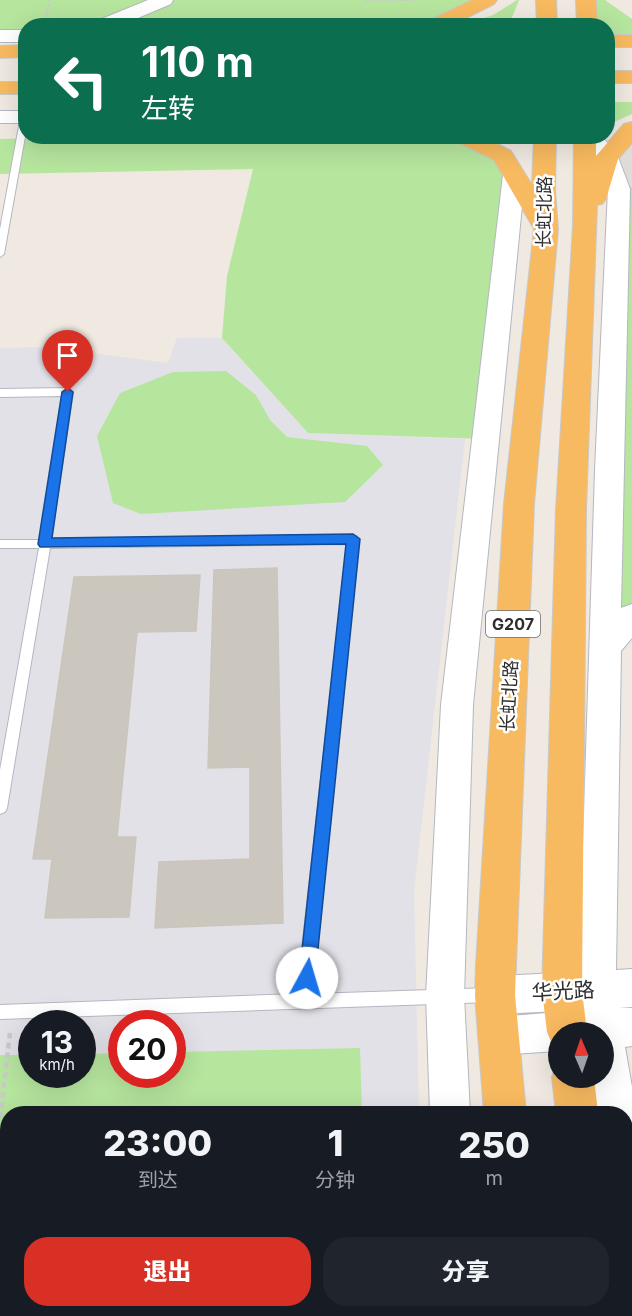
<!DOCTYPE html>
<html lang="zh">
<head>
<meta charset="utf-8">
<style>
  body { margin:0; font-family:Inter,"Noto Sans SC",sans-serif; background:#20242c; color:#f1f3f6; height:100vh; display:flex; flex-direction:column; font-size:22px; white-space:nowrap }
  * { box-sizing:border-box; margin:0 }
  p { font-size:20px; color:#9ea1a6 }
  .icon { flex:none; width:33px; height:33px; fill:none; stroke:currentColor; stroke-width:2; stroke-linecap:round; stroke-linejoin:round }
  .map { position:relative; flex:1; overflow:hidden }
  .side { position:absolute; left:0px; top:1106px; width:633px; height:212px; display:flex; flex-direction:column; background:#171b24; border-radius:24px 24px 0 0; box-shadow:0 6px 24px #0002 }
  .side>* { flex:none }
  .top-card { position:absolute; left:18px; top:18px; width:597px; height:126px; border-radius:24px; box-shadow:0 6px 24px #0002; background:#0b6e4f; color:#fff; overflow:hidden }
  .needle { width:39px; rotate:358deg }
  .fabs { position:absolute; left:548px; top:1022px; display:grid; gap:12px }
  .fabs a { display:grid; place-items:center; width:66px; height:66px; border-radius:50%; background:#171b24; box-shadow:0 6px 24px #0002; font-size:30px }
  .speed { position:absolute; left:18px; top:1010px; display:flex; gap:12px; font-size:30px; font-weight:700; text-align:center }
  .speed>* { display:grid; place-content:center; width:78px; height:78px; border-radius:50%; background:#171b24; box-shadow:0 6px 24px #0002; line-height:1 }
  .speed small { font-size:15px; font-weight:400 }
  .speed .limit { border:9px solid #d22; background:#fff; color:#111 }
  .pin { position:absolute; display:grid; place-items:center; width:51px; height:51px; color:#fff; margin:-62px -26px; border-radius:50% 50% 50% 0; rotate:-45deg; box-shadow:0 0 6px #0007 }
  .pin .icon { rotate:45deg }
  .me { position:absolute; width:66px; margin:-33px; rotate:6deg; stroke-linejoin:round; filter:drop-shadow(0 0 4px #0008) }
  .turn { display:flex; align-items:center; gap:21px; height:126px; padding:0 24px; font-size:27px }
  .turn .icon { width:78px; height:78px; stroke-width:2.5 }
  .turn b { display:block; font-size:42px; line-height:51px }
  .eta { display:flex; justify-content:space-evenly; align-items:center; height:102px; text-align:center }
  .eta b { font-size:36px; font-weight:800; line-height:42px }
  .button { display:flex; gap:12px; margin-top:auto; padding:12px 24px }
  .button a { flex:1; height:69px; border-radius:24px; background:#d93025; color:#fff; font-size:24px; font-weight:800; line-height:69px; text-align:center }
  .button a+a { background:#20242c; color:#f1f3f6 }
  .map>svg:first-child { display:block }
</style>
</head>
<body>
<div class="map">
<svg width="632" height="1316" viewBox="0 0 632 1316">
  <rect width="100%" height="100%" fill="#efe9e1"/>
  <path fill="#e3e1e8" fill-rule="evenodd" d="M177 338H222L308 433 465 439 414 891 419 1113H8V1310H424L425 1316H0V348L44 347 168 363ZM32 1023H82V1074H32ZM122 1023H172V1074H122Z"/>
  <g fill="#b6e59e">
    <polygon points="0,0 487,0 433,25 26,26 25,36 0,36"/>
    <polygon points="517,0 519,0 509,25 465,25 493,15"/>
    <polygon points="596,0 605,0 632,19 632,36 608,36 608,26 596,25"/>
    <polygon points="608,102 632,102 632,114 614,122 608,129"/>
    <polygon points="632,129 632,617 605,646"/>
    <polygon points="109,136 464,136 514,175 485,439 308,433 222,338 227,276 253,169 0,174 0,139"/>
    <polygon points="226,371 256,395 270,420 287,437 367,446 383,465 345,502 141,514 113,503 97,436 120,393 173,372"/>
    <polygon points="360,1048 362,1113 8,1113 8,1310 370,1310 370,1316 0,1316 0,1055 31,1055 32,1074 82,1074 83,1054 121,1053 122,1074 172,1074 173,1052"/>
  </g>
  <polygon fill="#dfdcd8" points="632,129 632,187 619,189 607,158"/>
  <g fill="#cbc7bf" stroke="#cbc5ba" stroke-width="1.5">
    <polygon points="277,568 283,923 155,928 159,862 250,859 250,767 208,768 214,570"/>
    <polygon points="200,575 196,631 137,632 117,837 136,837 129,917 45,918 52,859 33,859 74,577"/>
  </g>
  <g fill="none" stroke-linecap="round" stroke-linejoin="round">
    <defs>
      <g id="service">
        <polygon points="21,115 26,115 26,131 4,254 0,257 0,229"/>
        <polygon points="68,388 73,392 51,539 357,536 359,539 312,994 491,988 496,990 498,995 496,1000 491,1002 0,1019 0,1005 297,994 347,544 50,548 7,808 5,812 0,814 0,770 39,548 0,548 0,540 40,540 62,396 0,397 0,389"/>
      </g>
      <g id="tertiary">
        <polygon points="148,0 173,0 171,4 119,26 92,26 94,22"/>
        <rect x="0" y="30" width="26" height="12"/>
        <rect x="0" y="111" width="26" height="12"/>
        <polygon points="581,136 602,136 618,157 630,189 621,608 632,604 632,638 621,651 616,970 632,969 632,1007 619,1008 632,1008 632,1046 625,1047 632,1087 632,1123 630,1127 626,1129 626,1113 596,1113 591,1077 603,1077 603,1032 558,1032 558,1051 498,1055 484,1050 479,1036 484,1022 498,1017 581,1010 495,1014 482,1008 476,995 482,982 495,976 579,972 595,470 608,189 596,158"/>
        <polygon points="514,168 522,170 525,175 473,705 464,996 470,1113 430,1113 426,996 441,705 503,175 506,170"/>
        <polygon points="626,1150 632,1153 632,1234 626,1232"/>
        <polygon points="437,1310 481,1310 482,1316 438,1316"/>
      </g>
      <g id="trunk">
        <polygon points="472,0 497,0 494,4 450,26 423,26 426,22"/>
        <polygon points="536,0 556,0 557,26 537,26"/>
        <polygon points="576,0 596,0 597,26 577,26"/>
        <rect x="608" y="35" width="24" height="12"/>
        <polygon points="26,45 26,57 0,58 0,46"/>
        <rect x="608" y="71" width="24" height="12"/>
        <rect x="0" y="82" width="26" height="12"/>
        <polygon points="632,122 632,143 618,159 606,199 602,204 597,205 586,510 582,991 587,1032 558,1032 558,1049 553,1046 547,1032 542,991 556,510 573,226 574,136 596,136 596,156 624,124"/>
        <polygon points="453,136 482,136 511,151 532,185 534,136 556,136 555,190 558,229 534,504 516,965 515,995 526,1113 484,1113 475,995 476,965 504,504 534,229 494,160 456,141"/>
        <polygon points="558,1063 558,1077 594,1077 598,1113 556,1113 552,1077"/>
        <polygon points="499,1310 545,1310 546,1316 500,1316"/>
        <rect x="579" y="1310" width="46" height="6"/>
      </g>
    </defs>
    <use href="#service" stroke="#b4b7c1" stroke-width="2"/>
    <use href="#tertiary" stroke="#b4b7c1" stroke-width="2"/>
    <use href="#trunk" stroke="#c9c9c9" stroke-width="2"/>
    <g stroke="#c9c9c9" stroke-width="2" stroke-dasharray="3 2" stroke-linecap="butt">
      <polyline points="365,0 416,0"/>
      <polyline points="44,26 50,0"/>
    </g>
    <polyline stroke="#c9c9c9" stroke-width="4.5" stroke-dasharray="6 4" stroke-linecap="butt" points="0,1118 10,1033"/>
    <use href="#service" fill="#fff" fill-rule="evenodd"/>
    <use href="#tertiary" fill="#fff" fill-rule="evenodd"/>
    <use href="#trunk" fill="#f8ba60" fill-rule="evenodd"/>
  </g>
  <polygon fill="#1a73e8" stroke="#114b97" stroke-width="1.5" points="68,388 73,392 52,538 353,534 360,539 315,978 313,984 307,986 301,984 299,978 346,544 40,547 38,544 62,392"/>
  <g text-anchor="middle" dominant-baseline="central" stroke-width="5" stroke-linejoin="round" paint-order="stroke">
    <rect fill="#fff" stroke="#6d6d6d" stroke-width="1.5" x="486" y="611" width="54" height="26" rx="4.5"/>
    <g font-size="16" font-weight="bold" fill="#2e2e2e">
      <text x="513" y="624">G207</text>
    </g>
    <g font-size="18" fill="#2e2e2e" stroke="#fff">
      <text transform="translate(544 212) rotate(-89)">长虹北路</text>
      <text transform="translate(509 696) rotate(-87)">长虹北路</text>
    </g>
    <g font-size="21" fill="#2e2e2e" stroke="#fff">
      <text transform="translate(563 991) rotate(-3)">华光路</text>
    </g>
  </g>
</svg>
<div class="fabs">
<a><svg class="needle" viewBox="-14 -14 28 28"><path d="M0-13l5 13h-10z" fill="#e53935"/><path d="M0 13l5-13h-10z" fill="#9ea1a6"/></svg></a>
</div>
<div class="speed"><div>13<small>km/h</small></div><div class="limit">20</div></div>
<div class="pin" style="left:68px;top:392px;background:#d93025"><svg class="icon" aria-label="arrive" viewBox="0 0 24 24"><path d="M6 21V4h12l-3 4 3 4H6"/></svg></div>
<svg class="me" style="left:307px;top:978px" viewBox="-20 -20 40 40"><circle r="19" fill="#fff"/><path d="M0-13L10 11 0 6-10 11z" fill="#1a73e8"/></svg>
<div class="top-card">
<div class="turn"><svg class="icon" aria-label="left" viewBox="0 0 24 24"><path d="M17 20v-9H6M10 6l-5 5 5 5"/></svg><div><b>110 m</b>左转</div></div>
</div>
<section class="side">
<div class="eta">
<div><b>23:00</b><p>到达</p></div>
<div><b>1</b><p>分钟</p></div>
<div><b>250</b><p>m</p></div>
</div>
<div class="button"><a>退出</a><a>分享</a></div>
</section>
</div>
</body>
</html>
